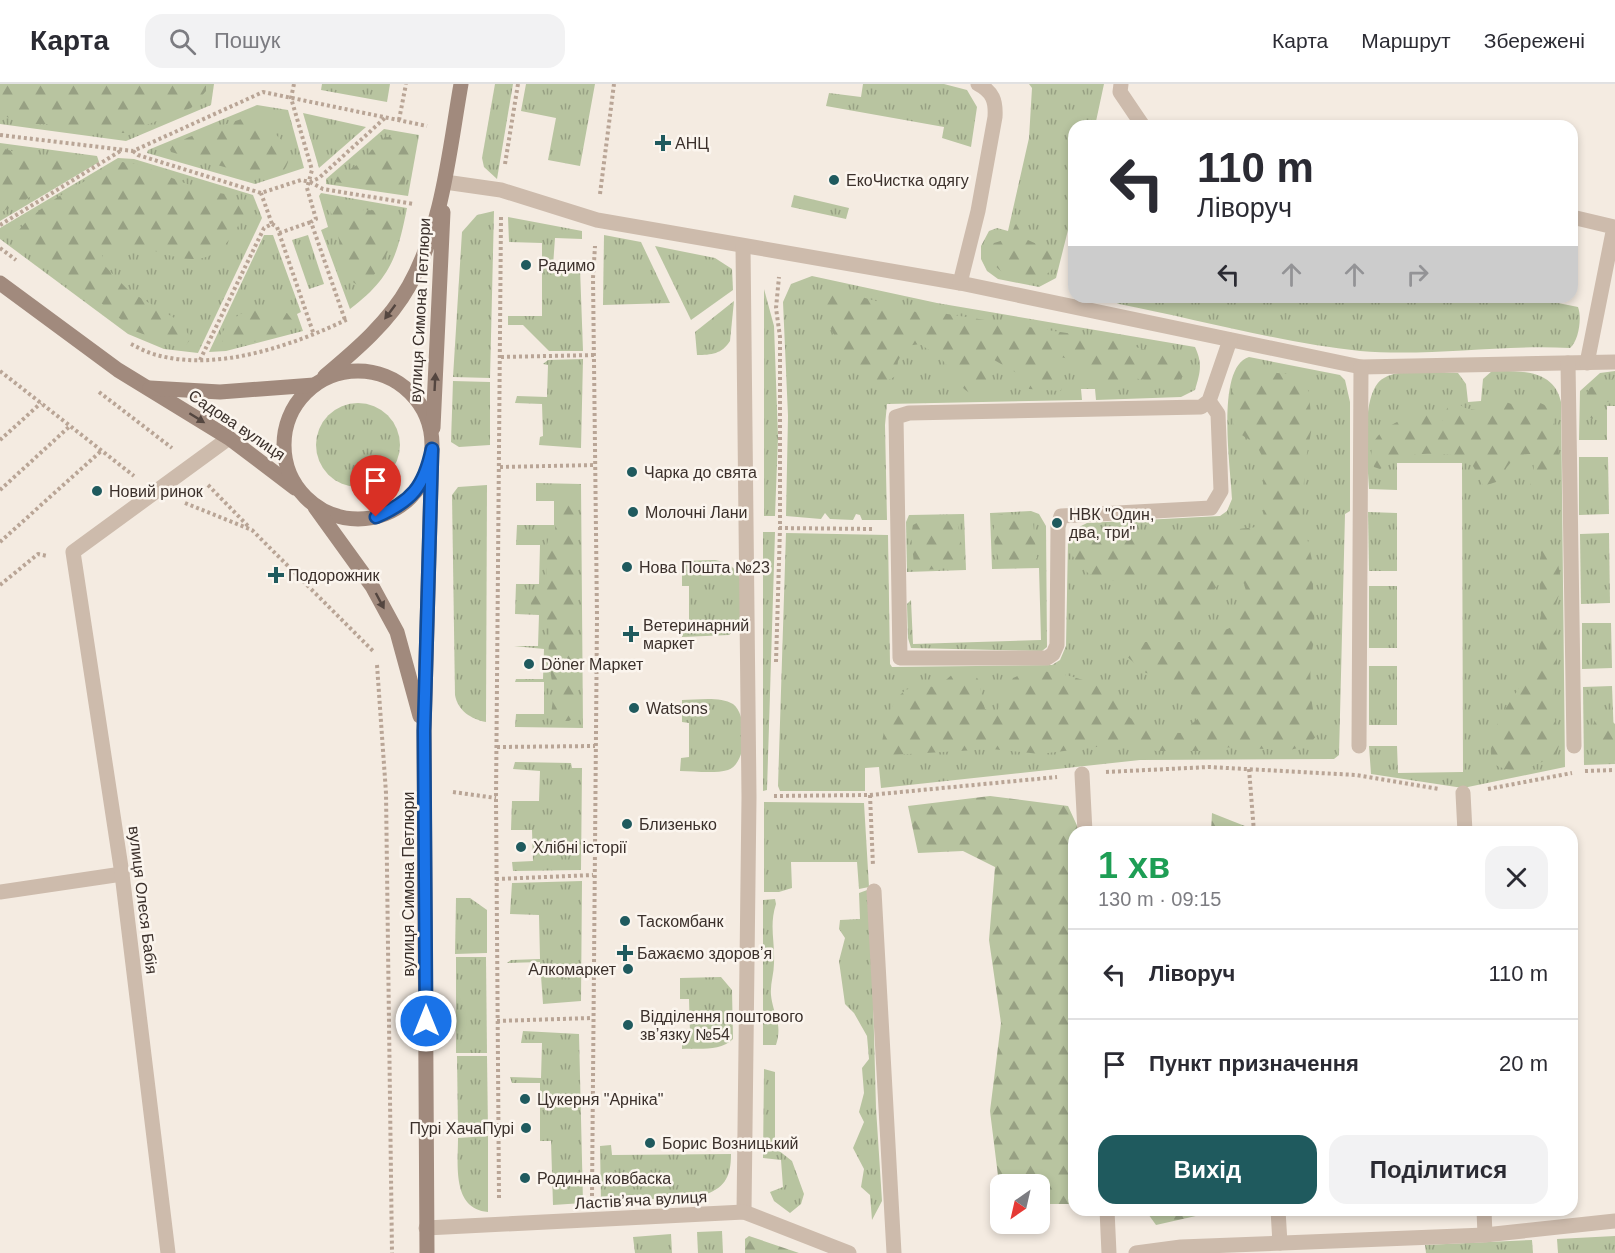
<!DOCTYPE html>
<html lang="uk">
<head>
<meta charset="utf-8">
<style>
  body { margin:0; font-family:Helvetica,sans-serif; background:#f2f2f3; color:#2b2b33; height:100vh; display:flex; flex-direction:column; font-size:22px; white-space:nowrap }
  * { box-sizing:border-box; margin:0 }
  p { font-size:20px; color:#7c7c81 }
  .icon { flex:none; width:33px; height:33px; fill:none; stroke:currentColor; stroke-width:2; stroke-linecap:round; stroke-linejoin:round }
  .map { position:relative; flex:1; overflow:hidden }
  .drawer { position:absolute; left:1068px; top:742px; width:510px; height:390px; display:flex; flex-direction:column; background:#fff; border-radius:18px; box-shadow:0 3px 9px #0003 }
  .drawer>* { flex:none }
  .banner { position:absolute; left:1068px; top:36px; width:510px; height:183px; border-radius:18px; box-shadow:0 3px 9px #0003; background:#fff; color:#2b2b33; overflow:hidden }
  .needle { width:39px; rotate:214deg }
  .controls { position:absolute; left:990px; top:1090px; display:grid; gap:12px }
  .controls a { display:grid; place-items:center; width:60px; height:60px; border-radius:12px; background:#fff; box-shadow:0 3px 9px #0003; font-size:30px }
  .pin { position:absolute; display:grid; place-items:center; width:51px; height:51px; color:#fff; margin:-62px -26px; border-radius:50% 50% 50% 0; rotate:-45deg; box-shadow:0 0 6px #0007 }
  .pin .icon { rotate:45deg }
  .me { position:absolute; width:66px; margin:-33px; rotate:0deg; stroke-linejoin:round; filter:drop-shadow(0 0 4px #0008) }
  .turn { display:flex; align-items:center; gap:21px; height:126px; padding:0 30px; font-size:27px }
  .turn .icon { width:78px; height:78px; stroke-width:2.5 }
  .turn b { display:block; font-size:42px; line-height:51px }
  .lanes { display:flex; align-items:center; height:57px; padding:0 30px; background:#0003; justify-content:center; gap:30px; direction:ltr }
  .lanes .off { opacity:.35 }
  .round { display:grid; place-items:center; flex:none; width:63px; height:63px; border-radius:18px; background:#f2f2f3 }
  .head { display:flex; align-items:center; justify-content:space-between; height:102px; padding:0 30px }
  h1 { font-size:36px; font-weight:600; line-height:45px; color:#1e9e55 }
  .cta { display:flex; gap:12px; margin-top:auto; padding:12px 30px }
  .cta a { flex:1; height:69px; border-radius:18px; background:#1f5a5e; color:#fff; font-size:24px; font-weight:600; line-height:69px; text-align:center }
  .cta a+a { background:#f2f2f3; color:#2b2b33 }
  ul { padding:0; list-style:none }
  li { display:flex; align-items:center; gap:18px; height:90px; padding:0 30px; border-top:2px solid #e1e1e2 }
  li div { flex:1 }
  li b { display:block; font-size:22px }
  li em { font-style:normal }
  header { display:flex; align-items:center; gap:36px; box-sizing:border-box; height:84px; padding:0 30px; background:#fff; border-bottom:2px solid #e1e1e2 }
  header strong { font-size:28px }
  nav { display:flex; gap:33px; margin-inline-start:auto; font-size:21px }
  .search { width:420px; height:54px; background:#f2f2f3; display:flex; align-items:center; gap:15px; box-sizing:border-box; padding:0 21px; border-radius:18px; color:#7c7c81; font-size:22px }
  .map>svg:first-child { display:block }
</style>
</head>
<body>
<header>
<strong>Карта</strong>
<div class="search"><svg class="icon" aria-label="search" viewBox="0 0 24 24"><circle cx="10" cy="10" r="6"/><path d="M15 15l6 6"/></svg>Пошук</div>
<nav><a>Карта</a><a>Маршрут</a><a>Збережені</a></nav>
</header>
<div class="map">
<svg width="1615" height="1169" viewBox="0 0 1615 1169">
  <defs>
    <pattern id="grass-tufts" width="24" height="20" patternUnits="userSpaceOnUse" patternTransform="scale(1.5)"><rect width="24" height="20" fill="#b8c4a0"/><path d="M3 7l-1-3M5 7V3M7 7l1-3M15 17l-1-3M17 17v-4M19 17l1-3" fill="none" stroke="#97a083"/></pattern>
    <pattern id="forest-firs" width="22" height="20" patternUnits="userSpaceOnUse" patternTransform="scale(1.5)"><rect width="22" height="20" fill="#b8c4a0"/><path d="M5 1l3.5 6h-7zM16 11l3.5 6h-7z" fill="#97a083"/></pattern>
  </defs>
  <rect width="100%" height="100%" fill="#f4ebe1"/>
  <g fill="url(#grass-tufts)">
    <polygon points="0,0 214,0 211,21 126,57 0,40"/>
    <polygon points="322,0 390,0 387,18 321,6"/>
    <polygon points="495,0 513,0 497,95 484,83 482,74"/>
    <polygon points="526,0 595,0 580,82 548,76 556,34 521,27"/>
    <polygon points="863,0 944,0 967,6 977,23 971,63 942,54 944,43 826,22 829,9 861,13"/>
    <polygon points="1029,0 1104,0 1095,42 1074,42 1074,122 1056,194 1039,203 998,195 987,187 981,175 981,162 989,147 997,144 1008,147 1029,54 1032,4"/>
    <polygon points="257,21 288,26 304,84 255,100 147,69 148,66"/>
    <polygon points="303,29 366,43 319,84"/>
    <polygon points="384,45 419,51 408,112 326,100 326,95"/>
    <polygon points="0,59 97,72 99,78 0,137"/>
    <polygon points="118,74 134,75 253,111 262,134 198,269 164,265 128,250 0,155 0,144"/>
    <path d="M321 109 407 124C397 173 391 194 350 225L321 146 328 143 319 112Z"/>
    <polygon points="794,111 849,124 846,135 791,123"/>
    <polygon points="494,127 490,294 453,293 462,148 477,131"/>
    <polygon points="508,133 582,147 582,155 555,154 553,182 580,184 583,267 549,267 523,241 508,241 508,232 542,232 542,159 509,158"/>
    <polygon points="264,151 273,151 301,228 297,230 303,247 226,267 209,268"/>
    <polygon points="308,151 324,200 309,205 292,156"/>
    <polygon points="604,151 641,158 670,219 603,221"/>
    <polygon points="655,162 715,174 732,185 733,206 691,236"/>
    <path d="M812 192 937 219 1195 263C1203 280 1200 289 1195 306L1181 313 1096 316 1095 305H1081L1082 316 887 320 885 341 887 436H862L860 431 856 430 853 436 830 435 825 429 821 435 786 432 788 332 783 218 791 200Z"/>
    <polygon points="764,205 774,242 778,353 775,432 764,432"/>
    <path d="M1103 213H1528L1578 223C1582 233 1579 257 1570 264 1500 260 1430 273 1360 267 1283 259 1196 235 1119 220Z"/>
    <path d="M734 217 730 257C722 270 711 271 697 271L695 248Z"/>
    <path d="M1249 273 1340 291 1345 296 1350 318V427L1345 430 1339 671 1334 675 1140 676 881 704 879 683 865 684V707H780L778 702 786 449 888 451 890 580 892 583 1052 581 1060 576 1066 562 1068 457 1073 446 1087 439 1220 432 1227 427 1232 415C1231 386 1215 283 1249 273Z"/>
    <polygon points="583,275 581,364 539,361 540,353 543,352 542,320 515,319 517,312 547,313 548,281 543,280 548,276"/>
    <path d="M1492 287C1520 287 1554 285 1561 318L1565 683 1463 704 1371 690 1369 662H1397L1398 689 1463 688 1462 379H1397V406L1369 405C1368 380 1359 307 1384 294 1404 283 1436 289 1458 289L1466 300 1468 318 1481 317 1483 295Z"/>
    <polygon points="1615,287 1615,322 1607,322 1607,356 1579,356 1580,307 1600,289"/>
    <polygon points="453,297 490,298 490,361 459,363 451,358"/>
    <circle cx="358" cy="361" r="42"/>
    <polygon points="1579,373 1608,373 1609,430 1579,431"/>
    <polygon points="536,399 581,400 583,644 515,643 516,630 544,630 544,598 515,598 516,595 543,595 544,565 514,562 538,562 539,531 515,530 516,500 539,500 540,461 516,461 517,441 554,441 554,417 536,417"/>
    <path d="M487 401 486 638C471 635 458 627 455 611L452 411 458 403Z"/>
    <polygon points="1031,427 1039,430 1046,442 1047,563 1042,567 911,564 908,554 907,520 911,516 913,560 1041,556 1039,484 992,485 990,429"/>
    <polygon points="1368,428 1397,429 1397,487 1369,487"/>
    <polygon points="964,430 966,486 907,488 906,438 909,431"/>
    <polygon points="763,448 775,448 767,706 763,707"/>
    <polygon points="1609,449 1610,519 1581,520 1580,450"/>
    <path d="M715 476C749 481 742 513 742 539L729 551 682 553V538H689V502H682V477Z"/>
    <rect x="1369" y="502" width="28" height="62"/>
    <polygon points="1582,539 1611,539 1612,584 1582,585"/>
    <rect x="1369" y="582" width="28" height="59"/>
    <polygon points="1612,602 1615,680 1584,681 1583,603"/>
    <path d="M682 616C696 616 720 612 733 620 748 631 748 679 728 686 714 690 694 687 680 687L681 674 689 673V639L682 638Z"/>
    <polygon points="515,678 571,679 572,684 582,684 581,786 513,787 512,778 533,777 532,746 511,746 512,717 539,717 540,687 513,685"/>
    <polygon points="764,718 864,719 869,803 859,805 857,778 791,778 792,804 779,808 764,808"/>
    <polygon points="582,797 581,917 543,920 540,878 507,879 511,876 540,875 539,831 510,830 512,799"/>
    <polygon points="870,805 876,1024 882,1117 872,1136 870,1111 861,1103 864,1085 853,1064 864,1038 859,1028 864,1009 862,984 869,975 867,952 854,929 845,920 839,877 845,854 839,845 840,836 860,835 859,809"/>
    <polygon points="456,814 470,814 487,826 487,869 455,870"/>
    <path d="M775 815 776 820C769 842 775 856 774 879 774 890 770 900 771 911 773 931 783 939 776 961H763V816Z"/>
    <polygon points="456,873 486,873 487,969 456,969"/>
    <path d="M721 893 732 906 733 955C720 968 699 964 682 965V951L690 950 689 915H680V894Z"/>
    <polygon points="523,947 579,950 583,1119 553,1121 551,1057 540,1057 540,999 512,999 510,993 541,994 542,959 521,959"/>
    <polygon points="457,972 487,972 488,1047 458,1047"/>
    <polygon points="764,985 775,988 775,1058 778,1066 792,1077 804,1110 801,1120 790,1129 774,1117 770,1108 783,1103 781,1076 763,1074"/>
    <path d="M488 1052V1128C452 1125 458 1081 458 1054Z"/>
    <path d="M611 1061 612 1071 731 1070C731 1094 724 1105 701 1112L601 1118 600 1062Z"/>
    <polygon points="722,1147 723,1169 698,1169 697,1148"/>
    <polygon points="671,1150 672,1169 635,1169 633,1153"/>
    <polygon points="1615,1152 1615,1169 1558,1169 1557,1155"/>
    <polygon points="1532,1156 1533,1169 1426,1169 1425,1161"/>
  </g>
  <g fill="url(#forest-firs)">
    <polygon points="0,0 206,0 206,7 191,24 125,49 106,49 60,40 31,40 0,31"/>
    <path d="M250 32 265 35V40C278 54 298 65 284 86L254 90 242 88 171 68 169 63 189 53Z"/>
    <polygon points="385,53 407,54 412,59 404,103 394,105 335,98 337,93 357,81"/>
    <path d="M0 64C16 67 29 75 46 76 59 77 70 74 84 76L81 86 0 129Z"/>
    <path d="M122 78 137 80 202 106 225 110 238 117 244 130C204 221 152 142 101 166L104 181 129 207 181 238 191 255 182 265 135 247 79 201 36 175 22 161 17 149C37 120 90 94 122 78Z"/>
    <path d="M334 117 361 126 392 127 398 133C396 153 380 194 360 202 339 193 342 170 338 151 337 141 332 131 328 122Z"/>
    <path d="M1022 136 1028 156C1036 160 1048 163 1053 170 1064 185 1036 198 1024 198 1010 196 998 186 989 175V166L994 159C1006 156 1011 153 1015 141Z"/>
    <path d="M836 206 920 229H941L1111 256 1171 273 1184 280 1186 289 1174 301 1133 294 1110 307 1092 297 1072 276 1061 273 1055 286 1062 298 1061 307 1029 305 1020 291 989 273 985 286 990 303 982 314C957 306 959 296 944 278 939 271 928 266 920 260L906 262 898 277 896 292C887 297 880 301 870 297 858 293 831 248 826 235 822 227 822 221 823 212Z"/>
    <path d="M265 225 287 229 293 237 291 245C275 252 236 267 222 257L221 250C235 230 241 227 265 225Z"/>
    <path d="M1246 286 1298 291 1306 299 1309 310 1312 343 1305 380 1302 431 1312 476 1315 552 1310 576 1311 613 1317 651 1309 661 1290 666 1219 663 1201 667H1156L1128 659 1040 670 992 665 893 671 881 664C887 630 895 592 937 604L956 587 968 585 978 595 985 625 997 627 1013 594C1018 592 1025 588 1030 587 1052 584 1107 600 1121 617 1125 622 1127 629 1130 634L1161 648 1181 649 1201 632 1198 618 1190 608 1161 591 1146 589 1124 570 1136 558H1192L1213 551 1232 543 1250 512 1243 498H1220L1194 533 1178 544 1160 540 1156 524 1168 504 1162 495C1122 492 1097 512 1071 469L1078 456 1093 451 1173 452 1257 443 1264 432 1263 374 1256 360 1234 346 1232 308 1236 292Z"/>
    <polygon points="1615,294 1615,315 1605,319 1600,329 1592,335 1585,329 1585,315 1589,304"/>
    <path d="M1497 314C1503 316 1512 322 1519 321 1529 320 1536 315 1546 322 1551 326 1552 333 1554 339 1563 365 1560 394 1536 410L1530 401 1534 388 1533 370C1514 369 1507 382 1499 397L1484 402C1477 394 1476 384 1470 378 1460 367 1414 369 1401 373 1394 375 1387 381 1380 385L1374 383C1362 350 1394 339 1419 328L1442 337 1448 322 1454 317 1465 324 1481 327Z"/>
    <polygon points="566,407 574,412 577,425 573,438 577,562 574,594 577,631 569,637 558,637 551,630 554,609 548,574 550,544 545,531 531,522 530,512 540,508 547,497 546,464 549,453 555,446 559,409"/>
    <path d="M1004 430 1033 438 1037 474 1028 480 1002 481C994 468 991 446 997 431Z"/>
    <path d="M930 432 941 438 952 436 958 441 964 475C946 482 931 492 914 480L911 451 913 441Z"/>
    <path d="M1546 460 1555 464 1562 501 1556 520 1557 591 1553 612V630L1561 654 1556 672C1531 682 1517 694 1492 679 1483 635 1529 605 1539 564 1543 545 1540 527 1540 509 1539 494 1541 478 1541 463Z"/>
    <path d="M1598 631 1606 632 1615 640V677C1594 670 1585 650 1598 631Z"/>
    <polygon points="990,712 1068,722 1080,748 1074,748 1074,1120 1040,1120 1040,1101 1000,1101 1000,1108 990,1027 1001,939 989,856 995,783 963,767 918,769 908,722"/>
    <polygon points="1212,729 1260,748 1211,748"/>
    <polygon points="1146,1127 1218,1127 1156,1141"/>
    <polygon points="749,1152 799,1169 745,1169 745,1155"/>
  </g>
  <g fill="none" stroke-linecap="round" stroke-linejoin="round">
    <g stroke="#b9a596" stroke-width="4" stroke-dasharray="3 3" stroke-linecap="butt">
      <polyline points="294,0 291,14 312,86 307,104 316,135 311,138 345,236"/>
      <polyline points="399,36 406,0"/>
      <polyline points="0,51 133,67 263,8 427,42"/>
      <polyline points="133,67 138,71 261,109 301,96 310,98 319,94 386,33"/>
      <polyline points="505,80 518,0"/>
      <polyline points="310,98 323,105 414,120"/>
      <polyline points="600,110 614,0"/>
      <polyline points="272,140 277,143 314,251"/>
      <polyline points="0,141 122,66"/>
      <polyline points="279,149 311,138"/>
      <polyline points="0,164 16,176"/>
      <path d="M131 260C139 264 148 269 157 271 217 288 294 261 348 235"/>
      <polyline points="501,273 595,271"/>
      <polyline points="200,276 264,144 272,140 261,109"/>
      <polyline points="0,287 134,392"/>
      <polyline points="99,308 172,364"/>
      <polyline points="0,356 41,319"/>
      <polyline points="500,383 596,381"/>
      <polyline points="208,401 249,443"/>
      <polyline points="0,406 70,342"/>
      <polyline points="185,419 252,446 374,568"/>
      <polyline points="779,444 873,445"/>
      <polyline points="0,458 101,367"/>
      <polyline points="0,501 38,470 47,472"/>
      <polyline points="776,578 780,444 780,253 776,224 779,193"/>
      <polyline points="377,581 386,709 392,1169"/>
      <polyline points="497,663 595,662"/>
      <polyline points="1249,685 1254,748"/>
      <polyline points="1585,687 1615,686"/>
      <polyline points="1106,688 1209,683 1356,691 1439,705"/>
      <polyline points="1488,705 1572,689"/>
      <polyline points="453,708 496,714"/>
      <polyline points="870,711 873,782"/>
      <polyline points="774,712 870,711 1057,693"/>
      <polyline points="496,795 593,791"/>
      <polyline points="497,937 591,934"/>
      <polyline points="592,1112 597,533 593,194 595,162"/>
      <polyline points="499,1114 496,714 501,132"/>
    </g>
    <g stroke="#cdbbac" stroke-width="15">
      <polyline points="1121,0 1120,8 1143,42"/>
      <polyline points="445,98 501,106 597,136 960,199 1361,283 1615,278"/>
      <polyline points="1572,133 1614,143 1587,279"/>
      <polyline points="743,162 749,713 744,1128"/>
      <path d="M960 199 978 127 995 33C996 17 993 8 978 0"/>
      <polyline points="1568,279 1574,662"/>
      <polyline points="1209,317 1201,323 909,329 896,333 900,574 1047,574 1053,570 1057,561 1058,443 1061,432 1211,424 1221,407 1218,330 1209,317 1230,256"/>
      <polyline points="1359,662 1361,283"/>
      <polyline points="1082,690 1085,748"/>
      <polyline points="1463,709 1465,748"/>
      <polyline points="874,807 894,1169"/>
      <polyline points="0,808 122,790"/>
      <polyline points="1107,1126 1109,1169"/>
      <polyline points="1278,1126 1280,1159"/>
      <polyline points="1484,1126 1485,1151"/>
    </g>
    <g stroke="#cdbbac" stroke-width="15">
      <polyline points="426,1144 744,1128 849,1169"/>
      <polyline points="168,1169 122,790 73,468 229,354"/>
      <polyline points="1136,1169 1181,1163 1485,1151 1615,1137"/>
    </g>
    <g stroke="#a18a7d" stroke-width="15">
      <polyline points="0,199 118,286 229,354 295,404"/>
      <circle cx="358" cy="361" r="74"/>
      <path d="M325 292C356 266 389 238 409 202 443 141 449 68 461 0"/>
      <polyline points="150,304 220,308 314,301"/>
      <polyline points="433,344 443,128"/>
      <polyline points="315,423 372,502 397,548 420,632"/>
      <polyline points="427,1169 424,647 432,365"/>
    </g>
  </g>
  <defs><path id="oneway-solid" d="M-6-.8H1V-3.2L6.5 0L1 3.2V.8H-6Z" transform="scale(1.5)"/></defs>
  <g fill="#544640">
    <use href="#oneway-solid" transform="translate(390 228) rotate(127)"/>
    <use href="#oneway-solid" transform="translate(435 298) rotate(-87)"/>
    <use href="#oneway-solid" transform="translate(197 334) rotate(32)"/>
    <use href="#oneway-solid" transform="translate(380 517) rotate(62)"/>
  </g>
  <g fill="none" stroke-linecap="round" stroke-linejoin="round">
    <defs>
      <path id="route" d="M376 433C412 417 424 403 432 365L424 647 426 937"/>
    </defs>
    <use href="#route" stroke="#114b97" stroke-width="15"/>
    <use href="#route" stroke="#1a73e8" stroke-width="10"/>
  </g>
  <g fill="#1f5a5e" stroke="#fbf5ee" stroke-width="2">
    <path d="M660 50h6v6h6v6h-6v6h-6v-6h-6v-6h6z"/>
    <circle cx="834" cy="96" r="6"/>
    <circle cx="526" cy="181" r="6"/>
    <circle cx="632" cy="388" r="6"/>
    <circle cx="97" cy="407" r="6"/>
    <circle cx="633" cy="428" r="6"/>
    <circle cx="1057" cy="439" r="6"/>
    <circle cx="627" cy="483" r="6"/>
    <path d="M273 482h6v6h6v6h-6v6h-6v-6h-6v-6h6z"/>
    <path d="M628 541h6v6h6v6h-6v6h-6v-6h-6v-6h6z"/>
    <circle cx="529" cy="580" r="6"/>
    <circle cx="634" cy="624" r="6"/>
    <circle cx="627" cy="740" r="6"/>
    <circle cx="521" cy="763" r="6"/>
    <circle cx="625" cy="837" r="6"/>
    <path d="M622 860h6v6h6v6h-6v6h-6v-6h-6v-6h6z"/>
    <circle cx="628" cy="885" r="6"/>
    <circle cx="628" cy="941" r="6"/>
    <circle cx="525" cy="1015" r="6"/>
    <circle cx="526" cy="1044" r="6"/>
    <circle cx="650" cy="1059" r="6"/>
    <circle cx="525" cy="1094" r="6"/>
  </g>
  <g text-anchor="middle" dominant-baseline="central" stroke-width="5" stroke-linejoin="round" paint-order="stroke">
    <g font-size="16" fill="#3b302b" stroke="#fbf5ee" text-anchor="start">
      <text x="675" y="59">АНЦ</text>
      <text x="846" y="96">ЕкоЧистка одягу</text>
      <text x="538" y="181">Радимо</text>
      <text x="644" y="388">Чарка до свята</text>
      <text x="109" y="407">Новий ринок</text>
      <text x="645" y="428">Молочні Лани</text>
      <text x="1069" y="430">НВК "Один,<tspan x="1069" dy="18">два, три"</tspan></text>
      <text x="639" y="483">Нова Пошта №23</text>
      <text x="288" y="491">Подорожник</text>
      <text x="643" y="541">Ветеринарний<tspan x="643" dy="18">маркет</tspan></text>
      <text x="541" y="580">Döner Маркет</text>
      <text x="646" y="624">Watsons</text>
      <text x="639" y="740">Близенько</text>
      <text x="533" y="763">Хлібні історії</text>
      <text x="637" y="837">Таскомбанк</text>
      <text x="637" y="869">Бажаємо здоровʼя</text>
      <text x="616" y="885" text-anchor="end">Алкомаркет</text>
      <text x="640" y="932">Відділення поштового<tspan x="640" dy="18">зв’язку №54</tspan></text>
      <text x="537" y="1015">Цукерня "Арніка"</text>
      <text x="514" y="1044" text-anchor="end">Пурі ХачаПурі</text>
      <text x="662" y="1059">Борис Возницький</text>
      <text x="537" y="1094">Родинна ковбаска</text>
    </g>
    <g font-size="16" fill="#3b302b" stroke="#fbf5ee">
      <text transform="translate(420 226) rotate(-87)">вулиця Симона Петлюри</text>
      <text transform="translate(237 341) rotate(34)">Садова вулиця</text>
      <text transform="translate(408 800) rotate(-90)">вулиця Симона Петлюри</text>
      <text transform="translate(143 816) rotate(83)">вулиця Олеся Бабія</text>
      <text transform="translate(641 1116) rotate(-3)">Ластівʼяча вулиця</text>
    </g>
  </g>
</svg>
<div class="controls">
<a><svg class="needle" viewBox="-14 -14 28 28"><path d="M0-13l5 13h-10z" fill="#e53935"/><path d="M0 13l5-13h-10z" fill="#7c7c81"/></svg></a>
</div>
<div class="pin" style="left:376px;top:433px;background:#d93025"><svg class="icon" aria-label="arrive" viewBox="0 0 24 24"><path d="M6 21V4h12l-3 4 3 4H6"/></svg></div>
<svg class="me" style="left:426px;top:937px" viewBox="-20 -20 40 40"><circle r="17" fill="#1a73e8" stroke="#fff" stroke-width="3"/><path d="M0-11L8 9 0 5-8 9z" fill="#fff"/></svg>
<div class="banner">
<div class="turn"><svg class="icon" aria-label="left" viewBox="0 0 24 24"><path d="M17 20v-9H6M10 6l-5 5 5 5"/></svg><div><b>110 m</b>Ліворуч</div></div>
<div class="lanes"><svg class="icon" aria-label="left" viewBox="0 0 24 24"><path d="M17 20v-9H6M10 6l-5 5 5 5"/></svg><svg class="icon off" aria-label="ahead" viewBox="0 0 24 24"><path d="M12 20V5M6 11l6-6 6 6"/></svg><svg class="icon off" aria-label="ahead" viewBox="0 0 24 24"><path d="M12 20V5M6 11l6-6 6 6"/></svg><svg class="icon off" aria-label="right" viewBox="0 0 24 24"><path d="M7 20v-9h11M14 6l5 5-5 5"/></svg></div>
</div>
<section class="drawer">
<div class="head"><div><h1>1 хв</h1><p>130 m · 09:15</p></div><a class="round"><svg class="icon" aria-label="close" viewBox="0 0 24 24"><path d="M6 6l12 12M18 6L6 18"/></svg></a></div>
<ul>
<li><svg class="icon" aria-label="left" viewBox="0 0 24 24"><path d="M17 20v-9H6M10 6l-5 5 5 5"/></svg><div><b>Ліворуч</b></div><em>110 m</em></li>
<li><svg class="icon" aria-label="arrive" viewBox="0 0 24 24"><path d="M6 21V4h12l-3 4 3 4H6"/></svg><div><b>Пункт призначення</b></div><em>20 m</em></li>
</ul>
<div class="cta"><a>Вихід</a><a>Поділитися</a></div>
</section>
</div>
</body>
</html>
